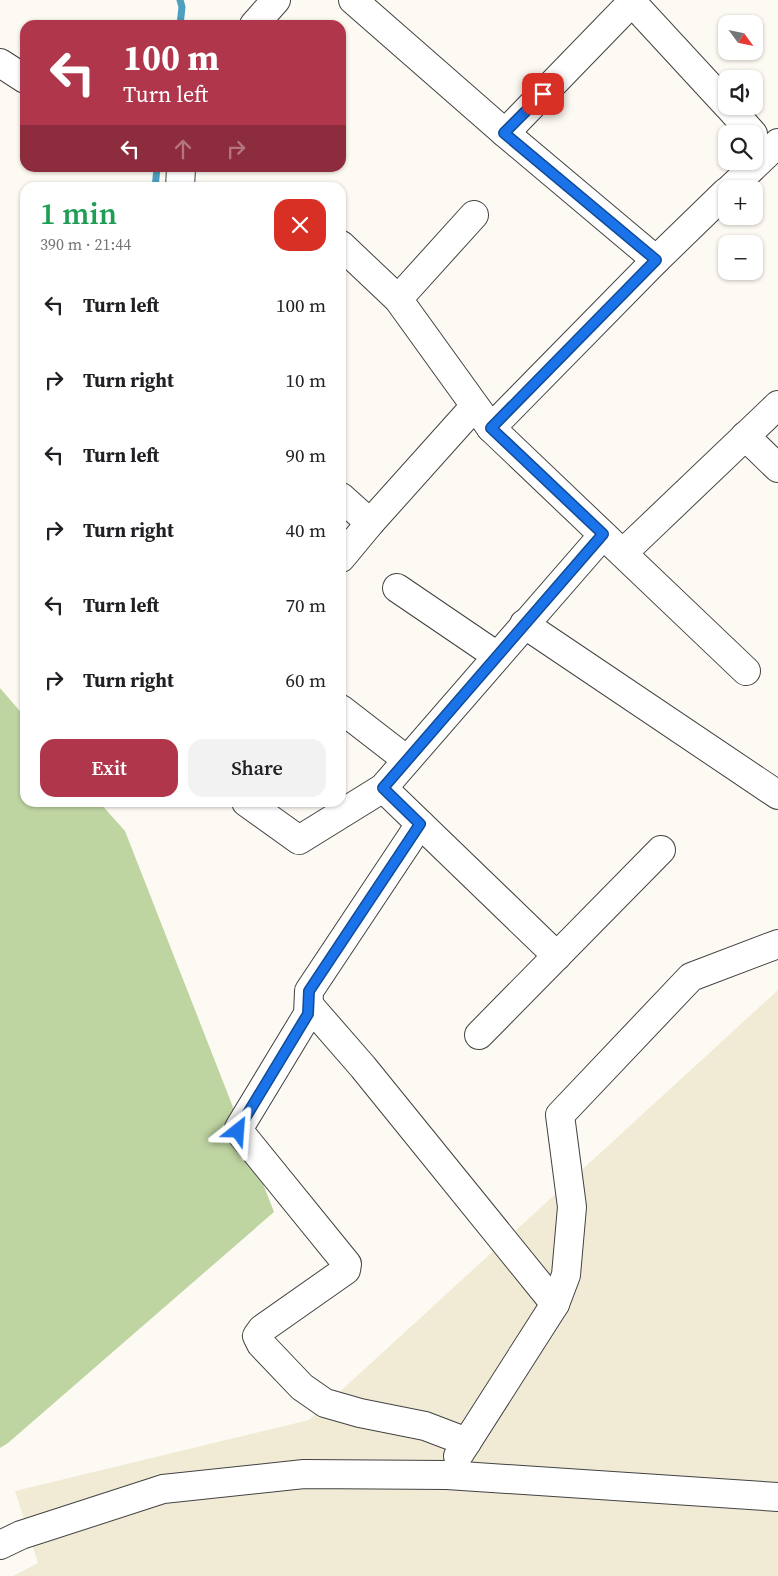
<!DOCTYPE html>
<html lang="en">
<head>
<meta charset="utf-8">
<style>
  body { margin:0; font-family:"Source Serif 4",serif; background:#f2f2f2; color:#202124; height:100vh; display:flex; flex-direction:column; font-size:19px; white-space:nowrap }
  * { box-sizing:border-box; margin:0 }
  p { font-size:16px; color:#757577 }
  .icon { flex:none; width:28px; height:28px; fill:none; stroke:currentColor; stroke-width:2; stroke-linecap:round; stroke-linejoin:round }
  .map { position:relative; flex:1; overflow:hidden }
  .details { position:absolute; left:20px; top:182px; width:326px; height:625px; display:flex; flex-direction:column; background:#fff; border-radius:15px; box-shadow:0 1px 4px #0004 }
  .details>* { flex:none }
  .hud { position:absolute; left:20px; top:20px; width:326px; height:152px; border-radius:15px; box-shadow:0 1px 4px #0004; background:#b0374b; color:#fff; overflow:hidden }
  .needle { width:32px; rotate:123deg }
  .tools { position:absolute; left:718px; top:15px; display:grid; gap:10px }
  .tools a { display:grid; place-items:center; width:45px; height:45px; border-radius:10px; background:#fff; box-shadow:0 1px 4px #0004; font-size:25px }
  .pin { position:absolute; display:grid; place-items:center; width:42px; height:42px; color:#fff; margin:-21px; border-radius:10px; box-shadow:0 2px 8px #0006 }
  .me { position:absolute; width:55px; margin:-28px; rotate:28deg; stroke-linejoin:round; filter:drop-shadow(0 0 4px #0008) }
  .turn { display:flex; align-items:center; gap:18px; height:105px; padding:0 20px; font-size:22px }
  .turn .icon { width:65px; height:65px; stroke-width:2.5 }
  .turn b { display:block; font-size:35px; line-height:42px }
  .lanes { display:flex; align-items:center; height:48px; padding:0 20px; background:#0003; justify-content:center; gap:25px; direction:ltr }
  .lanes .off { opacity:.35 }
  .round { display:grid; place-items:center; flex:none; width:52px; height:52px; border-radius:15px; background:#f2f2f2 }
  .overview { display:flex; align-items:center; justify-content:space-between; height:85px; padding:0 20px }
  h1 { font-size:30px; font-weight:600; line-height:38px; color:#1e9e55 }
  .cta { display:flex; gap:10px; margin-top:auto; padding:10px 20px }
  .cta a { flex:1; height:58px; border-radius:15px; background:#b0374b; color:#fff; font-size:20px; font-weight:600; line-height:58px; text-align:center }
  .cta a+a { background:#f2f2f2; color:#202124 }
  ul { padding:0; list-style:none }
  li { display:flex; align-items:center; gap:15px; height:75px; padding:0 20px }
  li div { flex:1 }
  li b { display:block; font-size:19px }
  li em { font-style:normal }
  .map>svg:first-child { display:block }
</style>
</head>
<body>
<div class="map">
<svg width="778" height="1576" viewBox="0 0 778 1576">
  <rect width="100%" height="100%" fill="#fdfaf3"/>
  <polygon fill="#f1ebd5" points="778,990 778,1576 13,1576 38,1563 15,1491 309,1420"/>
  <polygon fill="#bed4a1" points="0,688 25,717 25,802 100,803 125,831 274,1212 8,1443 0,1448"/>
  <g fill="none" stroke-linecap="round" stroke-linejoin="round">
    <g stroke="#4c9fbe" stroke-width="7">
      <polyline points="180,25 182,7 180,0"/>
      <polyline points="155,188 157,168"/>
    </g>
    <defs>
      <g id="minor">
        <polyline points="353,0 505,133 656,260"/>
        <polyline points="630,0 726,104"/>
        <polyline points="254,25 276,0"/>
        <polyline points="0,63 25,79"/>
        <polyline points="728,106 753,134"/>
        <polyline points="505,133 632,2"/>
        <polyline points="180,188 181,168"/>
        <polyline points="730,189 778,143"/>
        <polyline points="341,245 398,299 491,428 746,671"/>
        <polyline points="398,299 474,215"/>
        <polyline points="491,428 656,260 726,192"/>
        <polyline points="745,436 778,468"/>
        <polyline points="341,497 370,523"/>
        <polyline points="623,553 778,405"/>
        <polyline points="341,558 370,523 474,407"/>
        <polyline points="397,588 497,656"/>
        <polyline points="524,624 778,795"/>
        <polyline points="341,709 407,760"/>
        <polyline points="383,788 557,956"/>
        <polyline points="246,802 299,840 383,788 603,535"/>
        <polyline points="420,824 309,991 308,1014 239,1128 239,1131 347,1264 346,1270 262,1329 257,1336 261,1344 302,1387 325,1403 360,1413 425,1426 467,1442"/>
        <polyline points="309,1005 363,1067 555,1304"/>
        <polyline points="479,1035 661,850"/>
        <polyline points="458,1456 555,1304 566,1275 572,1207 560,1115 691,977 778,944"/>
        <polyline points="0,1545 21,1535 163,1489 304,1474 447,1475 778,1497"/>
      </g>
    </defs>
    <use href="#minor" stroke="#424242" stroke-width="30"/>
    <use href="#minor" stroke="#fff" stroke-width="28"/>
  </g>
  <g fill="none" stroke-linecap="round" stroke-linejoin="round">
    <defs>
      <polyline id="route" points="238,1131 239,1128 308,1014 309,991 420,824 383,788 603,534 491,428 656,260 504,133 543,94"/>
    </defs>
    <use href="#route" stroke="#114b97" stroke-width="12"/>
    <use href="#route" stroke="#1a73e8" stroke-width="9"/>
  </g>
</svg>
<div class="tools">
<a><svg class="needle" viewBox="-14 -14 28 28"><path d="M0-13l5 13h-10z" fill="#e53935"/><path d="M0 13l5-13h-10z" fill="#757577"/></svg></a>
<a><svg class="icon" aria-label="sound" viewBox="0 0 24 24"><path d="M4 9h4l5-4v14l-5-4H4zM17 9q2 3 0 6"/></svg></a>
<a><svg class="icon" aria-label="search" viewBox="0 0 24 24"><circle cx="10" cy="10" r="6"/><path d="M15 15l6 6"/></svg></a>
<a>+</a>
<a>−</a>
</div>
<div class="pin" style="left:543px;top:94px;background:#d93025"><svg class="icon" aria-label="arrive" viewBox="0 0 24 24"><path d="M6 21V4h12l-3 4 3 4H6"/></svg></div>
<svg class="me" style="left:238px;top:1131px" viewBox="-20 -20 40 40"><path d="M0-17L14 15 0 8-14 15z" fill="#1a73e8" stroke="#fff" stroke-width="4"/></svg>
<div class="hud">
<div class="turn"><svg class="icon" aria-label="left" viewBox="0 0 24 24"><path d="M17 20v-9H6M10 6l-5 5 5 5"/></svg><div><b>100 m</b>Turn left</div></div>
<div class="lanes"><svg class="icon" aria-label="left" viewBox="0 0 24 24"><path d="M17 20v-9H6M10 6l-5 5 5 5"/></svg><svg class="icon off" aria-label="ahead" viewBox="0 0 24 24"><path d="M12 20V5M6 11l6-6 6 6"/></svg><svg class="icon off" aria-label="right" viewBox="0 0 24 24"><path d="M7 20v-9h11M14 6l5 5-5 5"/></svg></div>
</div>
<section class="details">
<div class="overview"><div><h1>1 min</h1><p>390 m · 21:44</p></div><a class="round" style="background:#d93025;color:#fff"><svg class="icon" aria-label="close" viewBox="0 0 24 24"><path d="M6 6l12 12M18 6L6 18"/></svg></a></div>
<ul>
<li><svg class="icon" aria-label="left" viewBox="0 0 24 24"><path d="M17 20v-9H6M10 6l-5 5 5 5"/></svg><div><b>Turn left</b></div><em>100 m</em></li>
<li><svg class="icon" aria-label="right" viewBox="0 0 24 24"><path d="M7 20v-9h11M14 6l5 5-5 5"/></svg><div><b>Turn right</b></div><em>10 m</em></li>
<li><svg class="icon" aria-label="left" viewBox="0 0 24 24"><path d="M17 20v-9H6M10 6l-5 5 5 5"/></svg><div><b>Turn left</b></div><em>90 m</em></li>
<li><svg class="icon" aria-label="right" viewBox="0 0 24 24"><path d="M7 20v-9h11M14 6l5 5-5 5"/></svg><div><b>Turn right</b></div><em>40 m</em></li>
<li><svg class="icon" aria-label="left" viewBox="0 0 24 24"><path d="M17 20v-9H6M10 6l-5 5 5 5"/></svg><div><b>Turn left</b></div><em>70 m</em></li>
<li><svg class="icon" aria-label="right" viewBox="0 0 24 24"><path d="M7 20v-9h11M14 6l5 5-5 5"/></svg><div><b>Turn right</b></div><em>60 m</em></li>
</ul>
<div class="cta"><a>Exit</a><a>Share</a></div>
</section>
</div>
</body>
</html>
